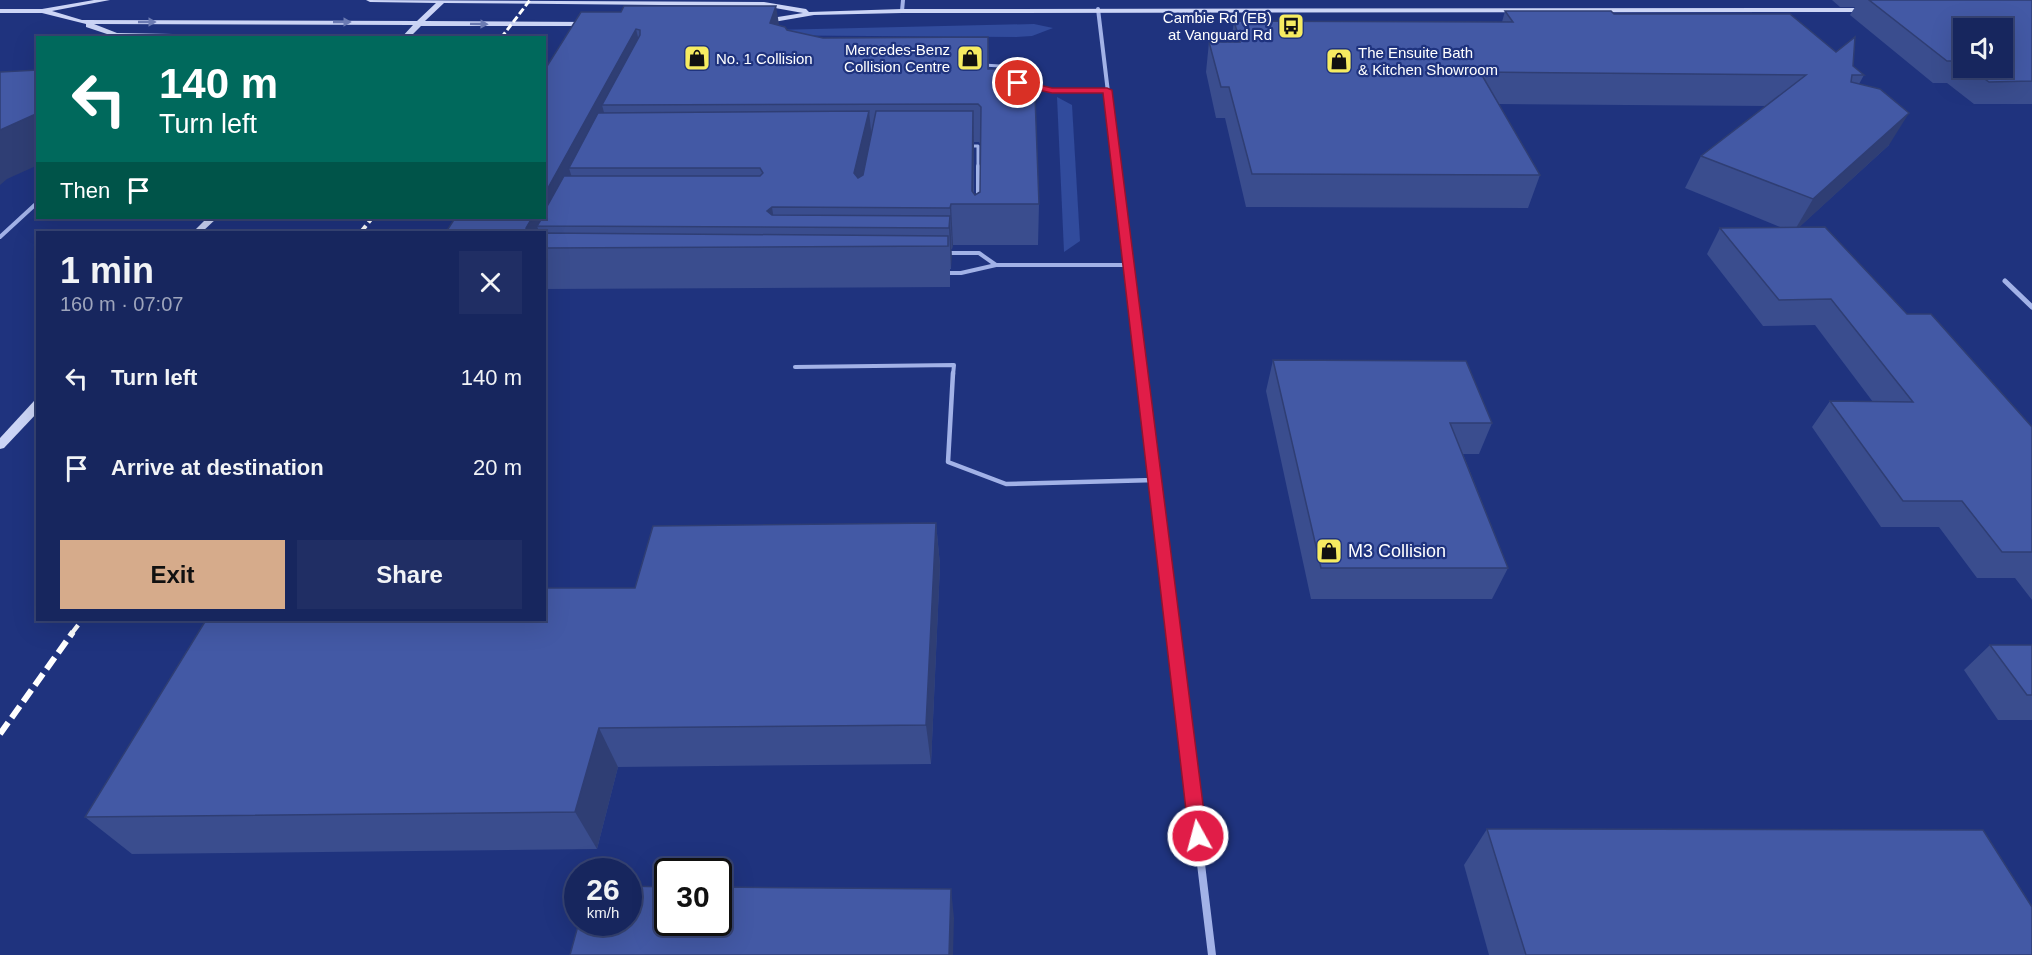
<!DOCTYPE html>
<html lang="en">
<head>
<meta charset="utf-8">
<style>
  body { margin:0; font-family:Helvetica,sans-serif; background:#202e64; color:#f1f3f6; height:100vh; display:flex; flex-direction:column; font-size:22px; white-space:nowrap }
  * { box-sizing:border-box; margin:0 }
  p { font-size:20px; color:#9ea5bc }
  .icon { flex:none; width:33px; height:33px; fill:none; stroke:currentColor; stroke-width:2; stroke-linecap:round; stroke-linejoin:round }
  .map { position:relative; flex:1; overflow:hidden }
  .panel { position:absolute; left:36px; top:231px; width:510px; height:390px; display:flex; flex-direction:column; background:#17265e; border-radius:0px; box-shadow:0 6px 24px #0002,0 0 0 2px #364373 }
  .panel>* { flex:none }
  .top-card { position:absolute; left:36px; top:36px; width:510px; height:183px; border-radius:0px; box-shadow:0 6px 24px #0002,0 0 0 2px #364373; background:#00695c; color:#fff; overflow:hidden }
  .buttons { position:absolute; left:1953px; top:18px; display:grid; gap:12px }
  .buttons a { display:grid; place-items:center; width:60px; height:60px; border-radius:0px; background:#17265e; box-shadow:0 6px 24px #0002,0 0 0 2px #364373; font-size:30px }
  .speed { position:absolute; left:564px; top:858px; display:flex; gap:12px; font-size:30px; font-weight:700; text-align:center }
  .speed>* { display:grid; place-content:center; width:78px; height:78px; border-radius:50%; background:#17265e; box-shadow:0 6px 24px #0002,0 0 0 2px #364373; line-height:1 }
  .speed small { font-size:15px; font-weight:400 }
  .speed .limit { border:3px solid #111; border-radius:9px; background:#fff; color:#111 }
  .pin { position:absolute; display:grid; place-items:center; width:51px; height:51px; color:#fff; margin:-26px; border:3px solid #fff; border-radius:50%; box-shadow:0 2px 6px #0007 }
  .me { position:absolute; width:66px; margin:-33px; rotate:353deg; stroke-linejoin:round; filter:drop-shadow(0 0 4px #0008) }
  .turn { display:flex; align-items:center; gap:21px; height:126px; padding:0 24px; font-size:27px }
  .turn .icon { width:78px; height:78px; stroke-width:2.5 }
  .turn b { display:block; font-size:42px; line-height:51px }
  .then { display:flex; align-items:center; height:57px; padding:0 24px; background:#0003; gap:12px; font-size:22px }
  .round { display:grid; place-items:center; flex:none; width:63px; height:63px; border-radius:0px; background:#202e64 }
  .summary { display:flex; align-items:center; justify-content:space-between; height:102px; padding:0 24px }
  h1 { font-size:36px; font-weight:600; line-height:45px }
  .button { display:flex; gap:12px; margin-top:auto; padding:12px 24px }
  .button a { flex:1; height:69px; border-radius:0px; background:#d6ab8b; color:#111; font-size:24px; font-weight:600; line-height:69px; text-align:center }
  .button a+a { background:#202e64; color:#f1f3f6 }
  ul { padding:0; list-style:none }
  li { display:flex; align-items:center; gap:18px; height:90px; padding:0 24px }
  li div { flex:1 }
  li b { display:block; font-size:22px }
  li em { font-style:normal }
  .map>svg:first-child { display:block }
</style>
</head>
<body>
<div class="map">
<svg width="2032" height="955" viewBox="0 0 2032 955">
  <rect width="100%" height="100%" fill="#1f337e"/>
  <g fill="#314b9c">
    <polygon points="1034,24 1053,28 1032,36 1016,37 594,34"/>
    <polygon points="1057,97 1072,105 1080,241 1064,252"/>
  </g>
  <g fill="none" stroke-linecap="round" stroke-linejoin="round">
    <g stroke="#a2b2e7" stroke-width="3">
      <polyline points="983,65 1000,66 1008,73"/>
      <polyline points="1030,85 1052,90 1107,90"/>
      <polyline points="970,146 978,146 978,167"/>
    </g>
    <g stroke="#a2b2e7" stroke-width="4">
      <polyline points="978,166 978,198"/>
      <polyline points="0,237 38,202"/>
      <polyline points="946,253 979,253 996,265 1129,265"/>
      <polyline points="946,273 961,273 996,265"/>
      <polyline points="795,367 954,365 953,375"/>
    </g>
    <polyline stroke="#a2b2e7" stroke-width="4.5" points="953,373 948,462 1006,484 1155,480"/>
    <g stroke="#a2b2e7" stroke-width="4">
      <polyline points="1098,9 1117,167"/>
      <polyline points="902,11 903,0"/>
    </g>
    <g stroke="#a2b2e7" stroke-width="5">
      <polyline points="1117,166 1142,375"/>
      <polyline points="2005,281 2032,307"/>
    </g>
    <polyline stroke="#a2b2e7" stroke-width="6" points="1142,373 1173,633"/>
    <polyline stroke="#a2b2e7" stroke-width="8" points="1173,632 1212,955"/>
    <g fill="#ccd5f6" fill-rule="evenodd">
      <polygon points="94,0 110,0 52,11 82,20 417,21 436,3 370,2 366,0 764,2 806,9 809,12 902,9 1869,8 1873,10 1869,12 902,13 814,15 762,24 759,24 759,20 803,13 764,6 444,3 425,21 589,22 593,24 589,26 421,26 409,38 401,38 413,25 94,24 117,33 290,36 293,38 116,37 86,27 86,24 42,13 0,13 0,9 42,9"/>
      <polygon points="207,218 217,218 202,232 193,232"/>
      <polygon points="38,400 38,412 4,448 0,449 0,438 34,401"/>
    </g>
    <polyline stroke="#fff" stroke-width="3" stroke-dasharray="7 3" stroke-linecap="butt" points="501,38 530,0"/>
    <polyline stroke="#fff" stroke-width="4" stroke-dasharray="8 4" stroke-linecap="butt" points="361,232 372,218"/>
    <polyline stroke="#fff" stroke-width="4.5" stroke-dasharray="10 4.5" stroke-linecap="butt" points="72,633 82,620"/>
    <polyline stroke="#fff" stroke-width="6" stroke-dasharray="14 6" stroke-linecap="butt" points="0,734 73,632"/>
  </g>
  <g fill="#3a4d8e" fill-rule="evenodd">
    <path d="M1832 0H2032V104H1974L1947 83H1933L1850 15 1855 7H1840ZM1964 28 2002 68H1964Z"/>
    <polygon points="1505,11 1614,14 1853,66 1864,75 1859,84 1889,145 1799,227 1907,314 2032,427 2032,600 2015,578 1977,578 1939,527 1881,527 1812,427 1830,401 1873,402 1815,325 1763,326 1707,254 1720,228 1780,227 1685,188 1701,156 1766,106 1498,104 1540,175 1528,208 1246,207 1225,118 1216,118 1206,72 1209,42 1231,42 1234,21 1502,22"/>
    <path d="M581 12 779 26 787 30 823 38 988 37 989 69 1039 204 1038 245H953L952 249H951V269H950V287L544 289V232H446ZM974 142H979L980 144V192L975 195 974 193Z"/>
    <polygon points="1273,360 1492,423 1479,454 1463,454 1508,568 1492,599 1311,599 1266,391"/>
    <polygon points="936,523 940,565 931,764 618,767 597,849 132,854 85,817 635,588"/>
    <polygon points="1990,645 2032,645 2032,720 1998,720 1964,670"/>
    <polygon points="1487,829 2032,955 1489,955 1464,865"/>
  </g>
  <g fill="#2f3e74">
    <polygon points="776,6 782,42 770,23"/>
    <polygon points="636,29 645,66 602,105 610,135 569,168 578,197 537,226 539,232 527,232 526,228 532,218 544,218 544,195"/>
    <polygon points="869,111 873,150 860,208 854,173"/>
    <polygon points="973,111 974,150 973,204 972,191"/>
    <polygon points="38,113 38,165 7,179 0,185 0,130"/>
    <polygon points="1909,113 1889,145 1793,233 1813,199"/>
    <polygon points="951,204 953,245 952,249 950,208"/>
    <polygon points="772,207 775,227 767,211"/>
    <polygon points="950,216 952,257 951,269 949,228"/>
    <polygon points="936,523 940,565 931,764 926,725"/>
    <polygon points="599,728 618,767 597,849 575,812"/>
    <polygon points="951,889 954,918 953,955 949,955"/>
  </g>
  <g fill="#4359a5" stroke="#2f3e74" stroke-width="1.5">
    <polygon points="1869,0 2032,0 2032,81 1989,82 1970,68 2002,68 2002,28 1964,28 1964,63 1961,61 1947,61"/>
    <polygon points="624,6 776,6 770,23 785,27 787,30 823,38 988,37 988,69 1034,69 1039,204 951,204 950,208 772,207 767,211 772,215 950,216 949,228 537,226 542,218 544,218 544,212 564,176 760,176 763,173 760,168 569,168 598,113 869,111 854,173 858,178 863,175 876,111 973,111 972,191 975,195 980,192 981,107 978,104 602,105 640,35 640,30 636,29 544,195 544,71 581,12 621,12"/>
    <polygon points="1505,11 1611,11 1614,14 1790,14 1836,52 1855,37 1853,66 1864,75 1852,75 1851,82 1880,89 1909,113 1813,199 1701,156 1806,75 1480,72 1540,175 1252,174 1229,87 1221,87 1209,42 1240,42 1234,21 1513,22"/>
    <polygon points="38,70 38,113 0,130 0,72"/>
    <polygon points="455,218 532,218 526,228 527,232 446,232"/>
    <polygon points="1825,227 1907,314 1931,314 2032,427 2032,552 2002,552 1962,501 1903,501 1830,401 1913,402 1831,299 1779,300 1720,228"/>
    <polygon points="544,233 948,236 948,246 544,248"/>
    <polygon points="1273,360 1466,361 1492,423 1450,423 1508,568 1321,568"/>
    <polygon points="936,523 926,725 599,728 575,812 85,817 206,620 544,620 544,588 635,588 653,526"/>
    <polygon points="1990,645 2032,645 2032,695 2027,695"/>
    <polygon points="1487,829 1983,830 2032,907 2032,955 1526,955"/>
    <polygon points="628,886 668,887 668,922 718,922 718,887 951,889 949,955 570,955 579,922 628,922"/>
  </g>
  <defs><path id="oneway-solid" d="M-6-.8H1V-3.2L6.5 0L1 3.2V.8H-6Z" transform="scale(1.5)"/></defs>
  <g fill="#6d7cb4">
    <use href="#oneway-solid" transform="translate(147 22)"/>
    <use href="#oneway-solid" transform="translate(342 22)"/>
    <use href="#oneway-solid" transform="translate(479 24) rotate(1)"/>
  </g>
  <polygon fill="#e11d48" stroke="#92132f" stroke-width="1.5" points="1018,80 1052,88 1107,88 1112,90 1207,836 1204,842 1198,845 1192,842 1189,836 1103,93 1052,93 1015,85 1015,81"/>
  <defs>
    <symbol id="bus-square" viewBox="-11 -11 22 22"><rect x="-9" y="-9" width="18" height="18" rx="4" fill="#f6ec61" stroke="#1f337e"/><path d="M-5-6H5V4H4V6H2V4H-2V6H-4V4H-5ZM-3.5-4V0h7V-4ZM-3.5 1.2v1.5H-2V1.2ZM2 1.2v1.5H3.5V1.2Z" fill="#111"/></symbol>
    <symbol id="shop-square" viewBox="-11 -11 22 22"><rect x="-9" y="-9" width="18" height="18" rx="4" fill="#f6ec61" stroke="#1f337e"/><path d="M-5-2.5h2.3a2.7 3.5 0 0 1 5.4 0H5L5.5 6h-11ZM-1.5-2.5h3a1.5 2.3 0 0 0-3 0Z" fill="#111"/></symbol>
  </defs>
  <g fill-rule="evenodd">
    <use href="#bus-square" x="1276" y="11" width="30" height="30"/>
    <use href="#shop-square" x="682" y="43" width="30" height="30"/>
    <use href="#shop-square" x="955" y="43" width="30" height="30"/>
    <use href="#shop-square" x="1324" y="46" width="30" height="30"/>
    <use href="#shop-square" x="1314" y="536" width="30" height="30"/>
  </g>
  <g text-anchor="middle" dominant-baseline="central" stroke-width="4.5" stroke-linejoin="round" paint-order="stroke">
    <g font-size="15" fill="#fff" stroke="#1f337e" text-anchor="end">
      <text x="1272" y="17">Cambie Rd (EB)<tspan x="1272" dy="17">at Vanguard Rd</tspan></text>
      <text x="950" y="49">Mercedes-Benz<tspan x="950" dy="17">Collision Centre</tspan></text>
      <text x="1358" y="52" text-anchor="start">The Ensuite Bath<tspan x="1358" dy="17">&amp; Kitchen Showroom</tspan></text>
      <text x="716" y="58" text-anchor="start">No. 1 Collision</text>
    </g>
    <g font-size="18" fill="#fff" stroke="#1f337e" text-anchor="start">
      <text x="1348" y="551">M3 Collision</text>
    </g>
  </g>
</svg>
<div class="buttons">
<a><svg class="icon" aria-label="sound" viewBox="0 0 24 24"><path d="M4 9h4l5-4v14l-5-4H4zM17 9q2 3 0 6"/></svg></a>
</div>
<div class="speed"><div>26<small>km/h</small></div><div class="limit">30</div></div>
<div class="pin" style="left:1018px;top:83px;background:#d93025"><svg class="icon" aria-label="arrive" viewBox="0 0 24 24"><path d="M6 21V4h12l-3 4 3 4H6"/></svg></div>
<svg class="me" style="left:1198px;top:836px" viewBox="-20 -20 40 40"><circle r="17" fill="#e11d48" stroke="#fff" stroke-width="3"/><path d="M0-11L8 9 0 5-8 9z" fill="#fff"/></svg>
<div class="top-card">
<div class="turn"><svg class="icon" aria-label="left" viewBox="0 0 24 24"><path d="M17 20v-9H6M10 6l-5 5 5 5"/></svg><div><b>140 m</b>Turn left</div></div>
<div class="then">Then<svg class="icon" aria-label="arrive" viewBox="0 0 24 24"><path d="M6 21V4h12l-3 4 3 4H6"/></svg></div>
</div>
<section class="panel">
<div class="summary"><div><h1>1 min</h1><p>160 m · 07:07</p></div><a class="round"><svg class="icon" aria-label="close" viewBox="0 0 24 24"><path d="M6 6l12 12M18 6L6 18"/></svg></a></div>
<ul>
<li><svg class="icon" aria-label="left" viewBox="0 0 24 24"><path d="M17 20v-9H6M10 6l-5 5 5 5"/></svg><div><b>Turn left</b></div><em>140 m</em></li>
<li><svg class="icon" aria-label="arrive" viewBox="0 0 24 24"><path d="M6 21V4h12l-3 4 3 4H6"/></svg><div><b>Arrive at destination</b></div><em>20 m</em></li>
</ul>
<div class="button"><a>Exit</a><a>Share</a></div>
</section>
</div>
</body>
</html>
